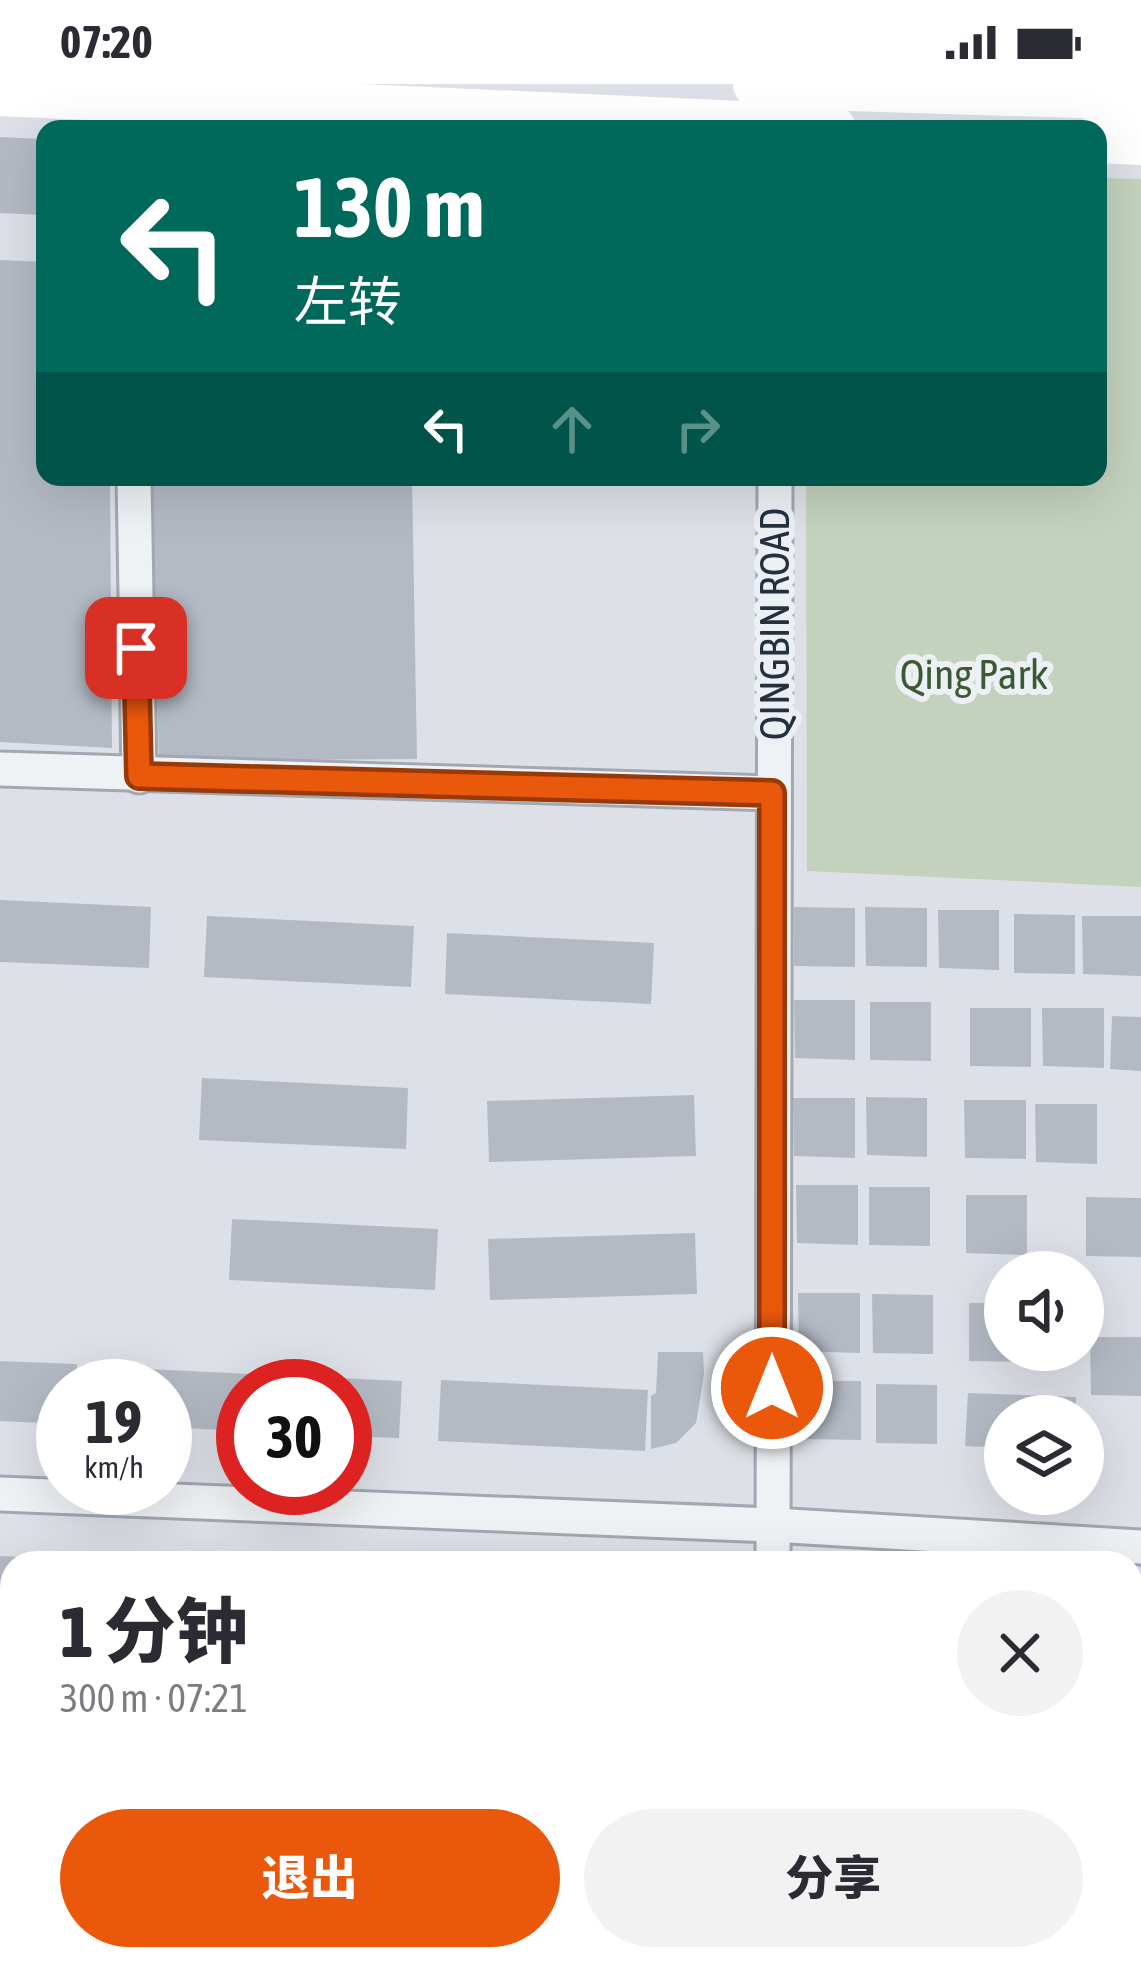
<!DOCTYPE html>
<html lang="zh">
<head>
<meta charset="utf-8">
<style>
  body { margin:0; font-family:"Asap Condensed","Noto Sans SC",sans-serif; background:#f2f2f3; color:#2b2b33; height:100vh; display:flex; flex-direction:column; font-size:45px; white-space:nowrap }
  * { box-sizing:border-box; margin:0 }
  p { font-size:39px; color:#7c7c81 }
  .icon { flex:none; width:66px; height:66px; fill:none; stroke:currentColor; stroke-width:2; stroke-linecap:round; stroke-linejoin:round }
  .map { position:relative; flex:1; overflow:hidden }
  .panel { position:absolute; left:0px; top:1467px; width:1143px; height:420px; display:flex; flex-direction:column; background:#fff; border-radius:36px 36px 0 0; box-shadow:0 12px 48px #0002 }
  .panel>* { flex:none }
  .banner { position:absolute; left:36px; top:36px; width:1071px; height:366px; border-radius:24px; box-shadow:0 12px 48px #0002; background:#00695c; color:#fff; overflow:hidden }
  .fabs { position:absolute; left:984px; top:1167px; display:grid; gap:24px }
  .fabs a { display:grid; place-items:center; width:120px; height:120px; border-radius:50%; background:#fff; box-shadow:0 12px 48px #0002; font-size:60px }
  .speed { position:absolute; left:36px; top:1275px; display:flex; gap:24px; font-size:60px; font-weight:700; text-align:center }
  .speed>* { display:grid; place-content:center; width:156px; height:156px; border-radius:50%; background:#fff; box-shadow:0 12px 48px #0002; line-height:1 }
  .speed small { font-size:30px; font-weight:400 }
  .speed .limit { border:18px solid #d22; background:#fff; color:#111 }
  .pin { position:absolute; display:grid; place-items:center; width:102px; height:102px; color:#fff; margin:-51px; border-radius:24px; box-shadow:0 6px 18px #0006 }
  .me { position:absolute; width:132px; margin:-66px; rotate:0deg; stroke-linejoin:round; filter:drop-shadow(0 0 9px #0008) }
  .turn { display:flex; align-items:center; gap:42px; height:252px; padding:0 60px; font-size:54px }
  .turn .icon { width:156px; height:156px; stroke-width:2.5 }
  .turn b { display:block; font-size:84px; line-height:102px }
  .lanes { display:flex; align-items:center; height:114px; padding:0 60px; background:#0003; justify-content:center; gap:60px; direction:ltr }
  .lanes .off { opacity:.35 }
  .round { display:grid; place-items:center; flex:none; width:126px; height:126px; border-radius:63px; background:#f2f2f3 }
  .overview { display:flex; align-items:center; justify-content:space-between; height:204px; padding:0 60px }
  h1 { font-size:72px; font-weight:800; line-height:90px }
  .button { display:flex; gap:24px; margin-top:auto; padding:24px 60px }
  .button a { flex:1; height:138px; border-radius:72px; background:#ea580c; color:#fff; font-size:48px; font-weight:800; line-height:138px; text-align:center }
  .button a+a { background:#f2f2f3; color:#2b2b33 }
  .status { display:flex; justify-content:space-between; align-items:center; height:84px; padding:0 60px; background:#fff; direction:ltr }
  .status svg { height:33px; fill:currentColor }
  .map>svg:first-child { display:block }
</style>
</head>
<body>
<div class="status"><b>07:20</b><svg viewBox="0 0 49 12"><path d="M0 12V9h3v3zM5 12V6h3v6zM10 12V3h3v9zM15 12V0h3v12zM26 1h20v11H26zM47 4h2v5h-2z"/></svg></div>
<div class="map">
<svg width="1141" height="1887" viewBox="0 0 1141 1887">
  <rect width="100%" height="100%" fill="#dde1e7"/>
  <polygon fill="#c3d1bd" points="1098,94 1141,95 1141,803 807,787 806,393 1098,393"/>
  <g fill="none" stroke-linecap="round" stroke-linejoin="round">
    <polyline stroke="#96b0c9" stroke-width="33" points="367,1875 368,1887"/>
  </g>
  <g fill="#b4bac4">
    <polygon points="0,53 45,55 45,131 0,129"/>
    <polygon points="0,176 45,178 45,393 110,393 112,664 0,658"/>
    <polygon points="151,393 412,393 417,675 159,677"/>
    <polygon points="0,816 151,823 149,884 0,878"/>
    <polygon points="794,823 855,824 855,883 794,882"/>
    <polygon points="865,823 927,824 927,883 866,882"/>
    <polygon points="938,826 999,826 999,886 939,884"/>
    <polygon points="1014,830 1075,831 1075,890 1014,889"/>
    <polygon points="207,832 414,842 411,903 204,893"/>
    <polygon points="1082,832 1141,832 1141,892 1083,890"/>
    <polygon points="447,849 654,859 651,920 445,910"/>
    <polygon points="794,916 855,916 855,976 795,974"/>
    <polygon points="870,918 931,918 931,977 870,976"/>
    <polygon points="970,924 1031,924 1031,983 970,982"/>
    <polygon points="1042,924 1104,924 1104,984 1043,982"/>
    <polygon points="1112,932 1141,933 1141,987 1110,985"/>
    <polygon points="202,994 408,1004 406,1065 199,1056"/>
    <polygon points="694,1011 696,1072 489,1078 487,1017"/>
    <polygon points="866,1013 927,1014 927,1073 867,1071"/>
    <polygon points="793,1014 855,1014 855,1074 794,1072"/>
    <polygon points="964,1016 1026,1016 1026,1075 965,1074"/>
    <polygon points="1035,1020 1097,1020 1097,1080 1036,1078"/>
    <polygon points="796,1101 858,1101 858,1161 797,1159"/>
    <polygon points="869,1103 930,1103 930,1162 869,1161"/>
    <polygon points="966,1111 1027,1111 1027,1171 966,1169"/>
    <polygon points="1086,1113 1141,1114 1141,1173 1086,1172"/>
    <polygon points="232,1135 438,1145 435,1206 229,1196"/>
    <polygon points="695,1149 697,1210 490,1216 488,1155"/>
    <polygon points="798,1209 860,1209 860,1269 799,1267"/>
    <polygon points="872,1210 933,1211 933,1270 873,1269"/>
    <polygon points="969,1219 1005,1219 1005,1266 1030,1266 1030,1278 969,1277"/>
    <polygon points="1090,1253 1141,1253 1141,1312 1091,1311"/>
    <polygon points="658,1268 703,1268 704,1290 696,1339 676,1359 651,1365 651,1312 656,1309"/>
    <polygon points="0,1277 77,1280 76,1302 63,1302 63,1340 0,1337"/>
    <polygon points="147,1285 402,1297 399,1354 345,1352 345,1302 243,1302 243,1347 165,1343 165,1302 146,1302"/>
    <polygon points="441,1296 648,1306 645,1367 438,1357"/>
    <polygon points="800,1297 861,1297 861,1356 800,1355"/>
    <polygon points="876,1300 937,1301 937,1360 876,1359"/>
    <polygon points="968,1309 1076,1313 1076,1332 1005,1332 1005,1364 965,1362"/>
    <polygon points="0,1472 72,1475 72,1479 12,1479 12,1553 0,1552"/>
    <rect x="1131" y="1534" width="10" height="86"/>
    <rect x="0" y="1773" width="12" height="69"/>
    <polygon points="1131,1845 1141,1845 1141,1887 1106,1887 1106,1875 1131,1875"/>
    <rect x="88" y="1875" width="205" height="12"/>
  </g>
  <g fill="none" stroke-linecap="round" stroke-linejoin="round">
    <defs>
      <g id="street">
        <polyline points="134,393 139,692"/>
        <polyline points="0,685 772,709"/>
        <polyline points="0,1410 773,1441 1141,1463"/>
        <polyline points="773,1479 775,393"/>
        <polyline points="780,1875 780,1887"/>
      </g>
    </defs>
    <use href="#street" stroke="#a2a8b1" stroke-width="39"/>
    <use href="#street" stroke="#eff2f5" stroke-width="33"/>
    <g stroke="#fff" stroke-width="48">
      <polyline points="757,0 1141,12"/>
      <polyline points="0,8 832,45"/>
      <polyline points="1098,55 1141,57"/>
    </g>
  </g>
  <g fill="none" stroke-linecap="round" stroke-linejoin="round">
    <defs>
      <polyline id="route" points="136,564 139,692 772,709 772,1304"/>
    </defs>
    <use href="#route" stroke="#983908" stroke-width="30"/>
    <use href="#route" stroke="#ea580c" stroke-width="21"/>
  </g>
  <g text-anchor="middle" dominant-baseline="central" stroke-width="12" stroke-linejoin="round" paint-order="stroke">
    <g font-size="42" fill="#262f3e" stroke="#ecf0f5">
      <text transform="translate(774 540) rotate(-90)">QINGBIN ROAD</text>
    </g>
    <g font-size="42" fill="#3b5a33" stroke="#ecf0f5">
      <text x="974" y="590">Qing Park</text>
    </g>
  </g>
</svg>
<div class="fabs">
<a><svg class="icon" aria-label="sound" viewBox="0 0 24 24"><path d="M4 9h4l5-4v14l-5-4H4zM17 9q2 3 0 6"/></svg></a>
<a><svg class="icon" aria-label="layers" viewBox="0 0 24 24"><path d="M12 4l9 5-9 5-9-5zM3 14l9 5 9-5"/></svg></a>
</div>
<div class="speed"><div>19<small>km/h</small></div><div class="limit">30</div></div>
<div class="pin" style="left:136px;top:564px;background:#d93025"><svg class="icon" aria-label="arrive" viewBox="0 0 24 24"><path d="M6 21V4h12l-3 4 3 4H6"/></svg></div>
<svg class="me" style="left:772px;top:1304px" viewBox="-20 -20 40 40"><circle r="17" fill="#ea580c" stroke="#fff" stroke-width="3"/><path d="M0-11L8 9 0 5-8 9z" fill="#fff"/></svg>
<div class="banner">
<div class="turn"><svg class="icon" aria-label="left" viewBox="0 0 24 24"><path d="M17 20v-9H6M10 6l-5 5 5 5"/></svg><div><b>130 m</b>左转</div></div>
<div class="lanes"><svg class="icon" aria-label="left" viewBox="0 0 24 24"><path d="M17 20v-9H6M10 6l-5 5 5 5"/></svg><svg class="icon off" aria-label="ahead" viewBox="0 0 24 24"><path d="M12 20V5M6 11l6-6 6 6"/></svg><svg class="icon off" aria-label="right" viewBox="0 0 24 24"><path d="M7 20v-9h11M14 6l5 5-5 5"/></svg></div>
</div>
<section class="panel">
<div class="overview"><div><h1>1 分钟</h1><p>300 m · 07:21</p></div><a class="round"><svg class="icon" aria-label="close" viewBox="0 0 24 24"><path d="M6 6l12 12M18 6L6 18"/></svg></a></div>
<div class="button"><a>退出</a><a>分享</a></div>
</section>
</div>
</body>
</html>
